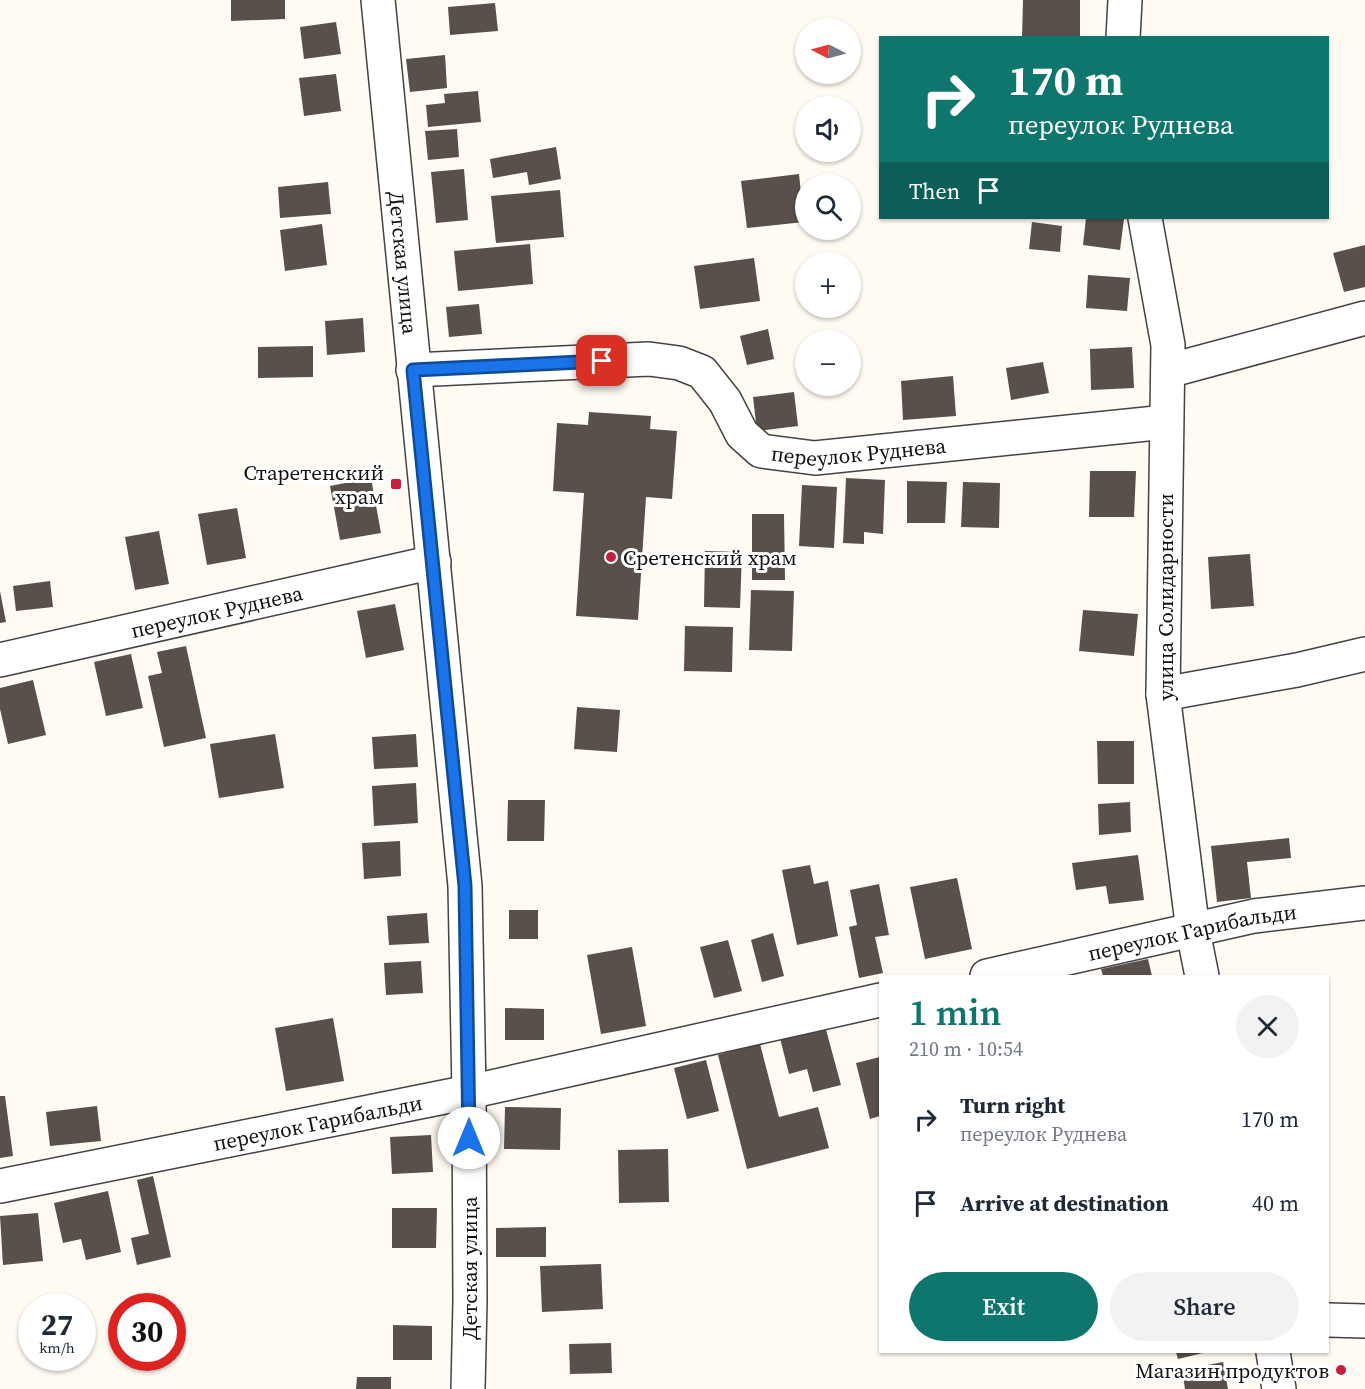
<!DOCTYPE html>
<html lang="en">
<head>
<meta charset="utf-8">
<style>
  body { margin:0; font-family:"Source Serif 4",serif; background:#f2f2f3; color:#1f2937; height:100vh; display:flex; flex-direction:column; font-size:22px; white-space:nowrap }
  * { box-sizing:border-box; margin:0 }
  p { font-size:20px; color:#747a83 }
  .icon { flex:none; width:33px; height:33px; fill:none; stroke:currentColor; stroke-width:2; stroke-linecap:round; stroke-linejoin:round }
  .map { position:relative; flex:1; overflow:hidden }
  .panel { position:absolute; left:879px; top:975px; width:450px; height:378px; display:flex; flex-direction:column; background:#fff; border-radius:0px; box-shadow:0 2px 4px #0004 }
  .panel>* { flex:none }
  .top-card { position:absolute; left:879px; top:36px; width:450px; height:183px; border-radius:0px; box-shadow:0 2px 4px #0004; background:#0f766e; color:#fff; overflow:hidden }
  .needle { width:39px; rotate:276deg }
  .fabs { position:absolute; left:795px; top:18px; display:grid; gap:12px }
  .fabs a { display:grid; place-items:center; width:66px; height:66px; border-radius:50%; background:#fff; box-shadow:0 2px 4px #0004; font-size:30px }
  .speed { position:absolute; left:18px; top:1293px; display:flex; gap:12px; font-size:30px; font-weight:700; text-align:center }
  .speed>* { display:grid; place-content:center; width:78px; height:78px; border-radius:50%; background:#fff; box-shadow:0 2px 4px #0004; line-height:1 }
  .speed small { font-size:15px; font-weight:400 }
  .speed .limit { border:9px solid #d22; background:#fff; color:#111 }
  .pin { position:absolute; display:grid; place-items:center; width:51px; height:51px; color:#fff; margin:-26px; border-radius:12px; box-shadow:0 3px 9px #0006 }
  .me { position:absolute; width:66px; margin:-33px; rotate:0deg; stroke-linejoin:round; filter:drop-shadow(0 0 4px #0008) }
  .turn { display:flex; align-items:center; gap:21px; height:126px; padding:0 30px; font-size:27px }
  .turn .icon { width:78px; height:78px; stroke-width:2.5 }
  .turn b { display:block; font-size:42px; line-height:51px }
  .then { display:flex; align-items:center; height:57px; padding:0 30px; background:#0003; gap:12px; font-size:22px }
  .round { display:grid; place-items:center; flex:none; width:63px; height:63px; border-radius:32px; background:#f2f2f3 }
  .summary { display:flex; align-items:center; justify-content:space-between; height:102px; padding:0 30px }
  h1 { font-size:36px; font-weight:600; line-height:45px; color:#0f766e }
  .action { display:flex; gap:12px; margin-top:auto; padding:12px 30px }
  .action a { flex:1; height:69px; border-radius:36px; background:#0f766e; color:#fff; font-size:24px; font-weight:600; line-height:69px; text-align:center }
  .action a+a { background:#f2f2f3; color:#1f2937 }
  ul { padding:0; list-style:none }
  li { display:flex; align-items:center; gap:18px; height:84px; padding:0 30px }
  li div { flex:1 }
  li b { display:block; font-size:22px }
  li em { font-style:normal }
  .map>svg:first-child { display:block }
</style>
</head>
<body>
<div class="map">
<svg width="1365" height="1389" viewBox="0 0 1365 1389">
  <rect width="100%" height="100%" fill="#fffbf3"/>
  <g fill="#594f4b">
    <polygon points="231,0 285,0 285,19 231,21"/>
    <polygon points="1023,0 1080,0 1080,38 1022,38"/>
    <polygon points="495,3 498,31 450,35 448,7"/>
    <polygon points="336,22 341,54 304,59 300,27"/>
    <polygon points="445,55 447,88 410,92 406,59"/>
    <polygon points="336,74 341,111 304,116 299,78"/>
    <polygon points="478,91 481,122 428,127 426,105 445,103 444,94"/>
    <polygon points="457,129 459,157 428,160 425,131"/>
    <polygon points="556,147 561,179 529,185 527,172 493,178 490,159"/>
    <polygon points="464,169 468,220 436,223 431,172"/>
    <polygon points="799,174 804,222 747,228 741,181"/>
    <polygon points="328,182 331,214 280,218 278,187"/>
    <polygon points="560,190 564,237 496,243 491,196"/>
    <polygon points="1086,218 1124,219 1120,250 1083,245"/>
    <polygon points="1032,222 1062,226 1060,252 1029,249"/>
    <polygon points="322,224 327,265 285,271 280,230"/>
    <polygon points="530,244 533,284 458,291 454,251"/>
    <polygon points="1365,245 1365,287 1344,292 1333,253"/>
    <polygon points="754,258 760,301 700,309 694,266"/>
    <polygon points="1088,275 1130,278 1127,311 1086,308"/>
    <polygon points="479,304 482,334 449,337 446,307"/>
    <polygon points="363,318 365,352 327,355 325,321"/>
    <polygon points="768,329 774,359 747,365 740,336"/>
    <polygon points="313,346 313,377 258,378 258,347"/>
    <polygon points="1132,347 1134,388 1091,390 1090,349"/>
    <polygon points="1043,362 1049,393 1011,400 1006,368"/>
    <polygon points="953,376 956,416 903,420 901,381"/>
    <polygon points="794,392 798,426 757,431 753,397"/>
    <polygon points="589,412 651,416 650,429 677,431 672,499 646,497 638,620 576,616 584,493 553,491 557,423 588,425"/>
    <polygon points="1090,471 1136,471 1134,517 1089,517"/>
    <polygon points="371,478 381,533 340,540 330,486"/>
    <polygon points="846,478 885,480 883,534 864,532 864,544 843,543"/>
    <polygon points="907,481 947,482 945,523 907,523"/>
    <polygon points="963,482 1000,483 999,528 961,527"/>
    <polygon points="802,485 837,487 834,548 799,546"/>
    <polygon points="237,508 246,558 207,565 198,514"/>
    <polygon points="752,514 784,514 785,580 752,580"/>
    <polygon points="159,531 169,584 135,590 125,537"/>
    <polygon points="705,551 742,552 740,608 704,607"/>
    <polygon points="1250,554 1254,606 1211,609 1208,557"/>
    <polygon points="50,581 53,607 16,611 13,586"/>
    <polygon points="751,590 794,591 792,651 749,650"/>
    <polygon points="0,591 6,622 0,623"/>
    <polygon points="395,604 404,650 366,658 357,611"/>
    <polygon points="1083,610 1138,614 1134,656 1079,651"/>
    <polygon points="685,626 733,627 732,672 684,671"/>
    <polygon points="186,646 206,738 164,747 148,676 162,673 157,652"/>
    <polygon points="131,654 143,708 106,716 94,662"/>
    <polygon points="33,680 46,735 8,744 0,709 0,688"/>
    <polygon points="577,707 620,710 617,752 574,749"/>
    <polygon points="275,734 284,788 219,798 210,744"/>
    <polygon points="416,734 418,767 374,769 372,737"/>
    <polygon points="1097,741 1134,741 1134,784 1098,784"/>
    <polygon points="416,783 418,823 374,826 372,786"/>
    <polygon points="508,800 545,800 544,841 507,841"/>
    <polygon points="1130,802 1131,832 1099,835 1098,804"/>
    <polygon points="1289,838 1291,858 1247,862 1251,898 1217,902 1211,846"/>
    <polygon points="400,841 401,876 364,879 362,843"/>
    <polygon points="1138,855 1144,900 1109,904 1106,886 1076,890 1072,863"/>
    <polygon points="810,865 814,884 828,881 838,936 797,945 782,870"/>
    <polygon points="957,878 972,949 925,959 910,887"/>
    <polygon points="879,884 889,935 875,937 883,973 859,978 849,927 857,925 850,890"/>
    <rect x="509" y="910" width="29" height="29"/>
    <polygon points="427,913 429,943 389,945 387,916"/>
    <polygon points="773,933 784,976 762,982 751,940"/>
    <polygon points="728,940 742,991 714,998 700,947"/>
    <polygon points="632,947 646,1026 601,1034 587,955"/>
    <polygon points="1148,959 1152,976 1103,976 1101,969"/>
    <polygon points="421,961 423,993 386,995 384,963"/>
    <polygon points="505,1008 544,1009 544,1040 505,1040"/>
    <polygon points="333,1018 344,1081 286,1091 275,1028"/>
    <polygon points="825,1026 841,1085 813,1092 807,1069 789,1074 780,1038"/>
    <polygon points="760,1044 779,1117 818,1107 829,1148 747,1169 718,1055"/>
    <polygon points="880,1057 880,1116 870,1119 856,1063"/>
    <polygon points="706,1060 719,1111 687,1119 674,1068"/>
    <polygon points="0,1096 5,1096 13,1156 0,1158"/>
    <polygon points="97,1106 101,1141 50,1146 46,1112"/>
    <polygon points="505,1107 561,1108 560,1150 504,1149"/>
    <polygon points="431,1135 433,1172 392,1174 390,1137"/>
    <polygon points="668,1149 669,1202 619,1203 618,1150"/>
    <polygon points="153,1176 171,1257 137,1265 131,1238 149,1234 137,1180"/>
    <polygon points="108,1191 121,1252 86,1260 81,1239 63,1243 54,1203"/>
    <polygon points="392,1208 437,1208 436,1248 392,1248"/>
    <polygon points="38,1213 43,1261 3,1265 0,1216"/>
    <polygon points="546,1227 546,1257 496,1257 496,1228"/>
    <polygon points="601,1264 603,1309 542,1312 540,1266"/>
    <polygon points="393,1325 432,1326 432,1360 393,1360"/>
    <polygon points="611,1343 612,1373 570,1374 569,1344"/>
    <polygon points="1176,1352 1207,1352 1178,1359"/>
    <polygon points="1223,1362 1228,1389 1185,1389 1182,1370"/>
    <polygon points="357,1377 391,1377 391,1389 356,1389"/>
  </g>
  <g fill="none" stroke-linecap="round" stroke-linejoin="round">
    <defs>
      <g id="minor">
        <path id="s1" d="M378 0 465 886 469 1092 470 1301 468 1389"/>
        <polyline points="1123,38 1125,0"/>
        <polyline points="1145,218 1168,345 1163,694 1193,931 1202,976"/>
        <path id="s2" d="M413 370 649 359 679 363 702 372 725 401 742 434 761 451 815 458 1166 422"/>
        <polyline points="1168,371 1365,318"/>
        <path id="s3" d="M0 660 434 562"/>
        <polyline points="1163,694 1297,670 1365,654"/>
        <path id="s4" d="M987 976 1254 916 1365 903"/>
        <path id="s5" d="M0 1186 469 1092 880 1000"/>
        <polyline points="1328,1320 1365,1321"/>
        <polyline points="1273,1352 1279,1389"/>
      </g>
    </defs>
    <use href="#minor" stroke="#434343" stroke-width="36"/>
    <use href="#minor" stroke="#fff" stroke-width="33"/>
  </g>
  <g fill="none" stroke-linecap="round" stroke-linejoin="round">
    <defs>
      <polyline id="route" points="469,1138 465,886 413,370 602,361"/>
    </defs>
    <use href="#route" stroke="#114b97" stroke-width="15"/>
    <use href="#route" stroke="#1a73e8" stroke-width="10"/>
  </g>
  <g fill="#c81f3c" stroke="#fff" stroke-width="2">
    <rect x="390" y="478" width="12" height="12" rx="3"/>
    <circle cx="611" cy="557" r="6"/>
    <circle cx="1341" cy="1370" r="6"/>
  </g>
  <g text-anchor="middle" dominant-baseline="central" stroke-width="6" stroke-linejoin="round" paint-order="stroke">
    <g font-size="21" fill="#101010" stroke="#fff">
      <text stroke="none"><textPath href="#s1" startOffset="264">Детская улица</textPath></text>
      <text stroke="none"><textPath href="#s2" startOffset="489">переулок Руднева</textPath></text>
      <text transform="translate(1165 597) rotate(-90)">улица Солидарности</text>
      <text stroke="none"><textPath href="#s3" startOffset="222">переулок Руднева</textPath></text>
      <text stroke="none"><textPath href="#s4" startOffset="210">переулок Гарибальди</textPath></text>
      <text stroke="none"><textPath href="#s5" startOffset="324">переулок Гарибальди</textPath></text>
      <text transform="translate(469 1268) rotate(-90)">Детская улица</text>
    </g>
    <g font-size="21" fill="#101010" stroke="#fff" text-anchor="end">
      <text x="384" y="472">Старетенский<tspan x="384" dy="24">храм</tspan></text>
      <text x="623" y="557" text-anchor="start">Сретенский храм</text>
      <text x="1329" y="1370">Магазин продуктов</text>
    </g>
  </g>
</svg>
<div class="fabs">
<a><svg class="needle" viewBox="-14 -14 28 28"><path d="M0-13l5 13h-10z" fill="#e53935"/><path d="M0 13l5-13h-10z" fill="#747a83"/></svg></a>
<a><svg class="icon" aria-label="sound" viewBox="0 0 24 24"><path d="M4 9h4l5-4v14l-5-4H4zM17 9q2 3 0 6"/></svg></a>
<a><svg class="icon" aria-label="search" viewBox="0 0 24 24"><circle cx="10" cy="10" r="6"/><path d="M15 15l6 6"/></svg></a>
<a>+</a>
<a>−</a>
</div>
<div class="speed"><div>27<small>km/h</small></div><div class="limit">30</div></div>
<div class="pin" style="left:602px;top:361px;background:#d93025"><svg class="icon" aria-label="arrive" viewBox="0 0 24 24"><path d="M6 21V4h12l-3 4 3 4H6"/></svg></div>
<svg class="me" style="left:469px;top:1138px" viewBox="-20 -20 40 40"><circle r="19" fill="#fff"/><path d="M0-13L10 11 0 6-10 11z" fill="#1a73e8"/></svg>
<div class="top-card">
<div class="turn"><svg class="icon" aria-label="right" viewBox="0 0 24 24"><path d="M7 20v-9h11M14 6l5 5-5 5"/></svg><div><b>170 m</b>переулок Руднева</div></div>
<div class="then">Then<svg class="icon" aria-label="arrive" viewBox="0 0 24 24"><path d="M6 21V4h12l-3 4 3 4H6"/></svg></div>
</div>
<section class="panel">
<div class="summary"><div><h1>1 min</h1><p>210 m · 10:54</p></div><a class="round"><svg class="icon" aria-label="close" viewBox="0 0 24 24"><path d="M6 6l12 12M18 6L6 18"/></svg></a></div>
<ul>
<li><svg class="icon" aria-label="right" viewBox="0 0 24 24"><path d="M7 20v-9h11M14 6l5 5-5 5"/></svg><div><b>Turn right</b><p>переулок Руднева</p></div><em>170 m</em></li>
<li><svg class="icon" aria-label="arrive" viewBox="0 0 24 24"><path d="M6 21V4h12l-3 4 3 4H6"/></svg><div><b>Arrive at destination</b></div><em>40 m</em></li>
</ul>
<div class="action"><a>Exit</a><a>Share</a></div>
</section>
</div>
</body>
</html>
